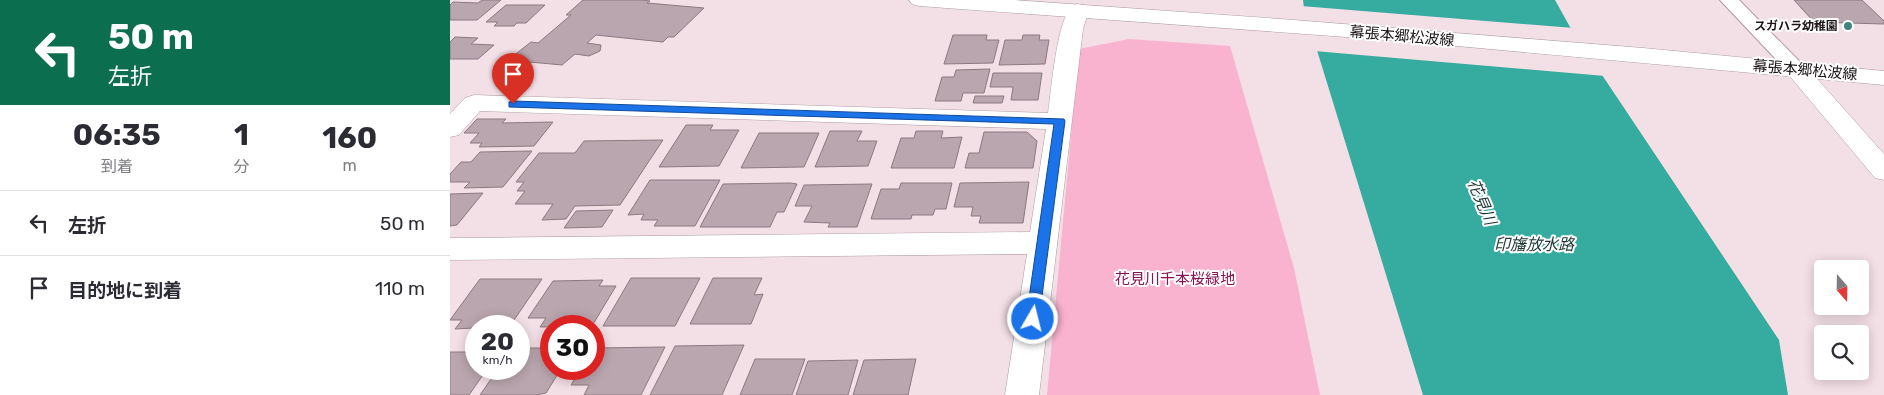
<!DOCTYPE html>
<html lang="ja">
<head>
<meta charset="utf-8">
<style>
  body { margin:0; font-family:Rubik,"Noto Sans JP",sans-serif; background:#f7f7f7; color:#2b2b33; height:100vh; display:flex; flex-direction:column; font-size:19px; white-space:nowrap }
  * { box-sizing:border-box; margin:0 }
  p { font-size:16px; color:#7c7c81 }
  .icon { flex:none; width:28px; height:28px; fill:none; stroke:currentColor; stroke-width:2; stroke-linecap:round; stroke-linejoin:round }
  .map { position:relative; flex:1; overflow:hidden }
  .panel { display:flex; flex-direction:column; background:#fff; width:450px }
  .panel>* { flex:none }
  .banner { background:#0b6e4f; color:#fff; overflow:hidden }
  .needle { width:32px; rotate:160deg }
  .controls { position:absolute; left:1364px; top:260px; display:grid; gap:10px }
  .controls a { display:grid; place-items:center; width:55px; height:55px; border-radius:5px; background:#fff; box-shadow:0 2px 12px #0003; font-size:25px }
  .speed { position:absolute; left:15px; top:315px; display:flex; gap:10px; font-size:25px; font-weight:700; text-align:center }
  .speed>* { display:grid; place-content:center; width:65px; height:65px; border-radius:50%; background:#fff; box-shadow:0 2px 12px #0003; line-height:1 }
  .speed small { font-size:12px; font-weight:400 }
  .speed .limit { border:8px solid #d22; background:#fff; color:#111 }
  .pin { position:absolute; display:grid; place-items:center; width:42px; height:42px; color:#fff; margin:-51px -21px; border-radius:50% 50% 50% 0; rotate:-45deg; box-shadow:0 0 5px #0007 }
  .pin .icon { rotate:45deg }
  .me { position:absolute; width:55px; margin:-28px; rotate:8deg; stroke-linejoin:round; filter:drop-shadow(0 0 4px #0008) }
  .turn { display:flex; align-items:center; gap:18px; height:105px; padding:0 25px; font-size:22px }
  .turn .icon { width:65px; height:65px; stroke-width:2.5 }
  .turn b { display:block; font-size:35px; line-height:42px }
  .eta { display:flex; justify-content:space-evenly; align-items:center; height:85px; text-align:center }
  .eta b { font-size:30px; font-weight:700; line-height:35px }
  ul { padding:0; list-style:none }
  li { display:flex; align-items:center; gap:15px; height:65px; padding:0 25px; border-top:1px solid #e1e1e2 }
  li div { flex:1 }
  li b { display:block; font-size:19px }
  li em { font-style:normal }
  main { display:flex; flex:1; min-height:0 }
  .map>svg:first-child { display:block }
</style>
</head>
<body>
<main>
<section class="panel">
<div class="banner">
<div class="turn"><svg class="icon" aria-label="left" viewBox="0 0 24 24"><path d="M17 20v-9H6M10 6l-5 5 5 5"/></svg><div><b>50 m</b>左折</div></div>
</div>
<div class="eta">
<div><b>06:35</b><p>到着</p></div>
<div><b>1</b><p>分</p></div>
<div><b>160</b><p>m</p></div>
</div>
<ul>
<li><svg class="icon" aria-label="left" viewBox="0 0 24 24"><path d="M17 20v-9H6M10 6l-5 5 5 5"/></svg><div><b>左折</b></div><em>50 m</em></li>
<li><svg class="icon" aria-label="arrive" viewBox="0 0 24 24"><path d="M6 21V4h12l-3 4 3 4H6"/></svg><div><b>目的地に到着</b></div><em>110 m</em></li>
</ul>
</section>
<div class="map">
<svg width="1434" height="395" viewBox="0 0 1434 395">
  <rect width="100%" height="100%" fill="#f3dfe6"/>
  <polygon fill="#fab3cf" points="679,39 780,46 844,268 870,395 597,395 629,49"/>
  <polygon fill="#36ab9f" points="853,0 1105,0 1120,27 1329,340 1338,395 973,395 854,8"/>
  <polygon fill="#f3dfe6" points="851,6 1124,28 1155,76 864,51"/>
  <g fill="#baa6ae" stroke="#8c7980">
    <polygon points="32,0 51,0 27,20 0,20 0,5 3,2 28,3"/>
    <polygon points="133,0 192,0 200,1 197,3 254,8 224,37 218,37 213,42 146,35 137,43 151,45 150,51 139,56 125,54 112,65 58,60 81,42 88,43 121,15 116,15"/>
    <polygon points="1344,0 1412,0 1434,21 1434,24 1364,22"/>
    <polygon points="56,5 95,5 76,23 67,23 64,26 44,26 48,22 36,22"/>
    <polygon points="503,35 537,35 536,40 549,40 543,63 494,64"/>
    <polygon points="573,35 590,35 589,40 599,40 595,64 549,65 555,40 572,40"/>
    <polygon points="5,37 28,38 21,44 44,45 28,59 0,59 0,42"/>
    <polygon points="540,69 534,93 513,93 511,101 485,101 492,77 504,77 506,70"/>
    <polygon points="543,73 592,73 588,100 561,100 563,87 540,87"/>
    <polygon points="525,96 554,96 552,103 523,103"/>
    <polygon points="27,119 56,119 52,123 103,122 84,146 29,147 32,143 20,143 29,133 14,133"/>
    <polygon points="236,125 263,125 260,130 289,130 269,166 209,167"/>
    <polygon points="380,131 412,131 407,141 427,141 418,166 365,167"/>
    <polygon points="466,131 493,131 491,138 512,137 504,168 441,168 451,138 464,138"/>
    <polygon points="534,132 577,132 587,141 583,168 515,168 519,153 529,153"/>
    <polygon points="309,133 369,133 354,167 291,168"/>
    <polygon points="213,140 170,205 125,206 116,219 92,220 103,204 65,204 75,191 67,191 74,182 66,182 89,153 125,153 134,141"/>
    <polygon points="82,151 53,187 14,188 20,182 0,182 0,174 11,162 21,162 30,152"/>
    <polygon points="200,180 270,180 245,226 204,226 208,220 191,220 194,214 178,215"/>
    <polygon points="579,182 573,223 529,223 531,216 521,216 523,207 504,207 510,183"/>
    <polygon points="340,183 347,184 334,212 327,212 320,227 250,227 273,184"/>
    <polygon points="451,183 502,183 496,209 485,209 483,215 462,215 461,219 421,219 431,189 449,189"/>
    <polygon points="422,184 407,227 378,227 380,223 354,222 362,206 345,206 354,185"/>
    <polygon points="33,193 7,225 0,226 0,194"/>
    <polygon points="163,210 152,227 114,228 126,211"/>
    <polygon points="181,278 250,278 225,326 153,326"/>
    <polygon points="263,278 312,278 304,295 313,294 301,324 240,324"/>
    <polygon points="30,279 92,279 60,326 5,329 12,320 0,320"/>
    <polygon points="153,280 149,286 166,286 142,326 90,327 96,318 78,318 103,281"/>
    <polygon points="294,345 272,395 200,395 225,346"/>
    <polygon points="215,347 191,395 134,395 139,385 121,385 131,369 144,369 144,348"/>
    <polygon points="69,348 101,348 101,369 111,369 96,393 86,395 30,395 48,369 69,369"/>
    <polygon points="0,352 26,352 26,369 37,369 19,395 0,395"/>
    <polygon points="305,359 355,359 342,395 290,395"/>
    <polygon points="466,359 458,395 403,395 414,360"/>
    <polygon points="408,360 398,395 346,395 358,361"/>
  </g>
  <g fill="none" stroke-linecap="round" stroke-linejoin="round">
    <defs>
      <polygon id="lane" points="1270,0 1289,0 1353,65 1355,69 1353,73 1339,73"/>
      <g id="street">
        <path d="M628 4 635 6 639 10 633 29 589 395H555L577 254 0 260V238L580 232 596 129 30 111 9 135 0 137V114L15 98 24 95 598 113C602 85 606 27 621 6Z"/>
        <polygon points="1346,62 1354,64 1434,154 1434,180 1425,178 1338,74 1334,69 1338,64"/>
      </g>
      <polygon id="secondary" points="459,0 564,0 831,19 1193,48 1434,71 1434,85 952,41 469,6 462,4"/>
    </defs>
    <use href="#lane" stroke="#ad9aa1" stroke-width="2"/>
    <use href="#street" stroke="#ad9aa1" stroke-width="1"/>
    <use href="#secondary" stroke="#ad9aa1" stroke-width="1"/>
    <use href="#lane" fill="#fff" fill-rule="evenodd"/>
    <use href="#street" fill="#fff" fill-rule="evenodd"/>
    <use href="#secondary" fill="#fff" fill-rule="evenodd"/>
  </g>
  <polygon fill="#1a73e8" stroke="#114b97" points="63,101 614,119 615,121 589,319 583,324 576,319 604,124 59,107 59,102"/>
  <circle fill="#3d847c" stroke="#fff" stroke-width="2" cx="1398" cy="26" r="5"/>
  <g text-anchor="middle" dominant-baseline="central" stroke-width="4" stroke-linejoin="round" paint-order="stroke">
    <g font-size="12" font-weight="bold" fill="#1c1518" stroke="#fff" text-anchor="end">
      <text x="1388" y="26">スガハラ幼稚園</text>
    </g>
    <g font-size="15" fill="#1c1518" stroke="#fff">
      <text transform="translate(952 36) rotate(5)">幕張本郷松波線</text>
      <text transform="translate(1355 70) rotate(5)">幕張本郷松波線</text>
    </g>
    <g font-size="15" fill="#881253" stroke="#fff">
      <text x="725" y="279">花見川千本桜緑地</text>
    </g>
    <g font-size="16" font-style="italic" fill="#1d3633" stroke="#fff">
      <text transform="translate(1032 202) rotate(67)">花見川</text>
      <text x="1084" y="244">印旛放水路</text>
    </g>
  </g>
</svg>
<div class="controls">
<a><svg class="needle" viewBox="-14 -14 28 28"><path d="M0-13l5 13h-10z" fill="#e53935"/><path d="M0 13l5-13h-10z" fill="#7c7c81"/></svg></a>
<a><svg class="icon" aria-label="search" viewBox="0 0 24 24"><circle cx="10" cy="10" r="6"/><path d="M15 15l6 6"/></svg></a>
</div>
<div class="speed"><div>20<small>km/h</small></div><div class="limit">30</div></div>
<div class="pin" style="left:63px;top:104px;background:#d93025"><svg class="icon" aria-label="arrive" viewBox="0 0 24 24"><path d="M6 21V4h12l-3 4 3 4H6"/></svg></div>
<svg class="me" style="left:583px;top:319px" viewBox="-20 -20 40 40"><circle r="17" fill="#1a73e8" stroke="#fff" stroke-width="3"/><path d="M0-11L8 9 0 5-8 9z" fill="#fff"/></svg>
</div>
</main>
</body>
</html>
